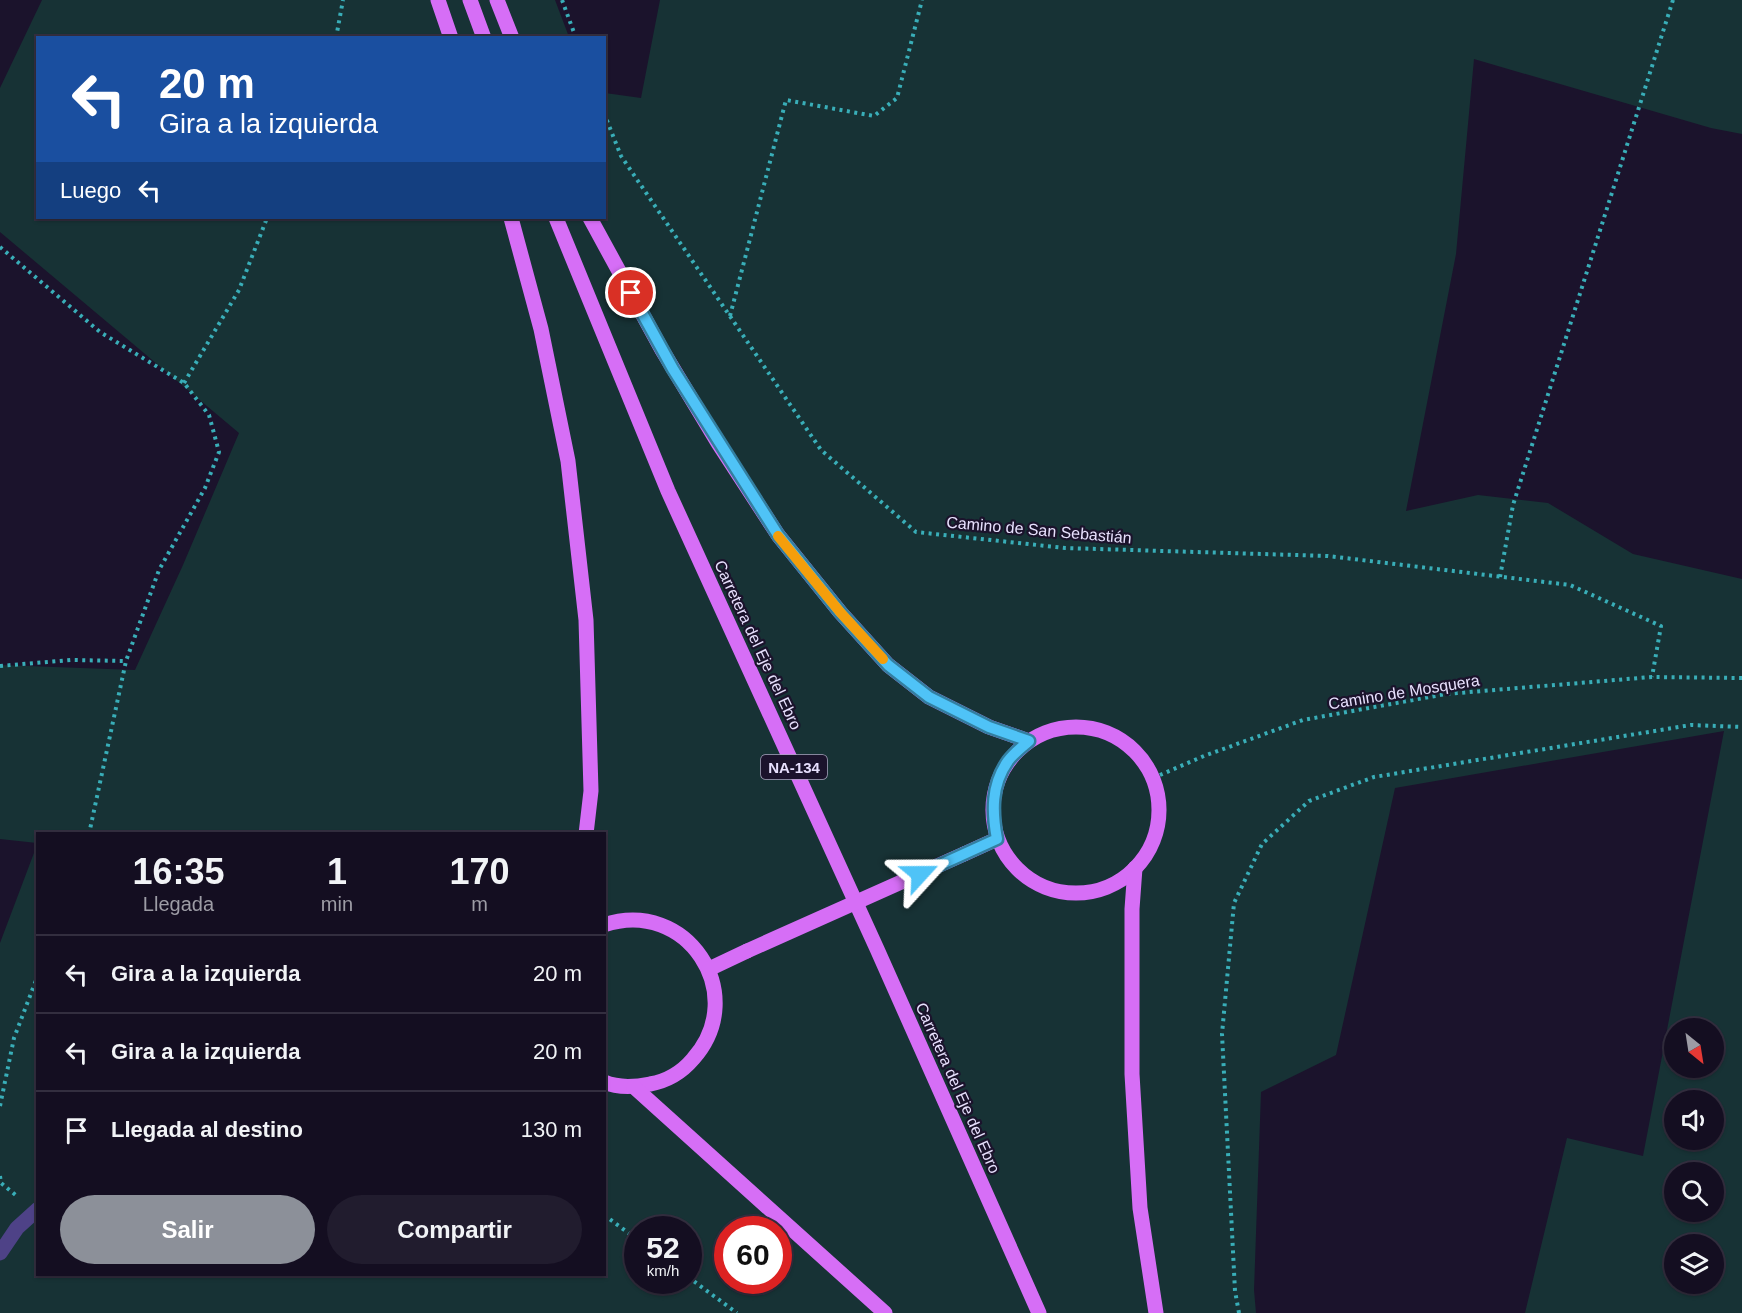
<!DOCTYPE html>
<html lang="es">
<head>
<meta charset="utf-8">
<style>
  body { margin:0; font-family:Arial,sans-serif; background:#211c2e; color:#f1f3f6; height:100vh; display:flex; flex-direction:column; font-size:22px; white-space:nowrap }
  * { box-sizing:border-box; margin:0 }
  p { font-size:20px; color:#9d9ca5 }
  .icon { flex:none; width:33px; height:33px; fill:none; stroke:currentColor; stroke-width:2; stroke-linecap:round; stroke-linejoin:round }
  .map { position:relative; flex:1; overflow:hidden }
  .panel { position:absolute; left:36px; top:832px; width:570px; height:444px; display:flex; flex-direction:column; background:#140e21; border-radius:0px; box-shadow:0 2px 4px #0004,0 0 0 2px #332e3f }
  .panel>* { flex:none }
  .guide { position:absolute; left:36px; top:36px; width:570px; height:183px; border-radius:0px; box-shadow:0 2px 4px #0004,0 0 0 2px #332e3f; background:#1a4fa0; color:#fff; overflow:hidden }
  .needle { width:39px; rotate:150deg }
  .fabs { position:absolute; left:1664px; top:1018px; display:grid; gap:12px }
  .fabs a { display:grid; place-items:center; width:60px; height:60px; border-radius:50%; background:#140e21; box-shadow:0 2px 4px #0004,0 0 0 2px #332e3f; font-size:30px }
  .speed { position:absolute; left:624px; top:1216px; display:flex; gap:12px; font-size:30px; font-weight:700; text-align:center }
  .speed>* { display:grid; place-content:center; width:78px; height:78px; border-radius:50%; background:#140e21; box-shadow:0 2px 4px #0004,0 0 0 2px #332e3f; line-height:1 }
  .speed small { font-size:15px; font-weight:400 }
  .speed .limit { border:9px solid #d22; background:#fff; color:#111 }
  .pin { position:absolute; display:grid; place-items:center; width:51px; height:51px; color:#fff; margin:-26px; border:3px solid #fff; border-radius:50%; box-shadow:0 2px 6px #0007 }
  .me { position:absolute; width:66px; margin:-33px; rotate:66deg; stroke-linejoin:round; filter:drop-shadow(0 0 4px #0008) }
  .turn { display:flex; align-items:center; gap:21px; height:126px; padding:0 24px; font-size:27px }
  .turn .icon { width:78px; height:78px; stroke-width:2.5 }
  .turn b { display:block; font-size:42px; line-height:51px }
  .then { display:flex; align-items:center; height:57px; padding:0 24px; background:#0003; gap:12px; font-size:22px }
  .eta { display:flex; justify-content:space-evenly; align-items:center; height:102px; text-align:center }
  .eta b { font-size:36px; font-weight:700; line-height:42px }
  .action { display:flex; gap:12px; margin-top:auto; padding:12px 24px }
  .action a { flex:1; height:69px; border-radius:36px; background:#8c9099; color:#fff; font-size:24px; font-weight:700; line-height:69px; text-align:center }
  .action a+a { background:#211c2e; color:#f1f3f6 }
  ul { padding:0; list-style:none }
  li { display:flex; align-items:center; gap:18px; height:78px; padding:0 24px; border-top:2px solid #332e3f }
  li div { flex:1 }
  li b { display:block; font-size:22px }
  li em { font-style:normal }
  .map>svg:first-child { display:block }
</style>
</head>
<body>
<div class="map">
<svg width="1742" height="1313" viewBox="0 0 1742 1313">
  <rect width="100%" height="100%" fill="#1b132c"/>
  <path fill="#173235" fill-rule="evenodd" d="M42 0H555L569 37 38 38V218H604L605 93 641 98 660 0H1742V134L1711 128 1474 59 1456 254 1406 511 1478 495 1548 503 1633 554 1742 579V1313H1525L1567 1138 1643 1156 1724 731 1395 788 1336 1055 1261 1092 1254 1290 1256 1313H0V943L37 845 38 1275H604V834H38L37 843 0 839V665L135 670 183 565 239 433 0 232V88ZM1674 1029H1713V1068H1674ZM1674 1101H1713V1140H1674ZM1674 1173H1713V1212H1674ZM638 1230H688V1281H638ZM728 1230H778V1281H728ZM1674 1245H1713V1284H1674Z"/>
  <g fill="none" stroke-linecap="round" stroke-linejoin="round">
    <g stroke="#39aeb8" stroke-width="4" stroke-dasharray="3 4.5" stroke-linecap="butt">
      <polyline points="562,0 576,38"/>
      <polyline points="336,38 343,0"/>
      <polyline points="604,113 621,156 821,450 916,532 1065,548 1328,556 1570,585 1661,626 1652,677"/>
      <polyline points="0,247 100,332 184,383 209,415 219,452 205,488 159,570 126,661 89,834"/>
      <polyline points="730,316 786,100 874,116 897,98 922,0"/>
      <polyline points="184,383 239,290 267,218"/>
      <polyline points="1500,577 1513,505 1673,0"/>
      <polyline points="0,666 71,660 126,661"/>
      <polyline points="1153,778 1204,756 1303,720 1446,694 1652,677 1742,678"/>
      <polyline points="0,1106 14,1038 38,975"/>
      <polyline points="0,1176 1,1183 18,1197"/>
      <polyline points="604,1215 638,1240"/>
      <polyline points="688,1277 737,1313"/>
      <polyline points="1239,1313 1235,1291 1222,1034 1234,903 1262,844 1309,801 1374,777 1691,725 1742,727"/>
    </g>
    <polyline stroke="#4e4287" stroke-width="15" points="0,1253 17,1228 38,1209"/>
    <g stroke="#d66ef6" stroke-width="15">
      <polyline points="438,0 451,38"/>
      <polyline points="470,0 484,38"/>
      <polyline points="497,0 512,38"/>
      <polyline points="511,218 541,329 568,461 586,620 591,791 586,834"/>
      <polyline points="556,218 668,491 877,949 1039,1313"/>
      <polyline points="590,218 662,350 718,443 778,535 840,612 888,665 929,697 989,727 1029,741"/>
      <circle cx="1076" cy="810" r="83"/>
      <polyline points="964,854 997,839"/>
      <polyline points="1135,868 1132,909 1132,1074 1140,1208 1156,1313"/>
      <path d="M604 925C686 897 751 994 693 1059 682 1072 667 1081 650 1084 635 1087 618 1088 604 1082"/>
      <polyline points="709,969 747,951"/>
      <polyline points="634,1087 885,1313"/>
    </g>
    <polyline stroke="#d66ef6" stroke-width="15" points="747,951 964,854"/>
  </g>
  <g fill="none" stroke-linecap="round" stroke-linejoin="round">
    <defs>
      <path id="route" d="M631 293 673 369 778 535 840 612 888 665 929 697 989 727 1029 741C1022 747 1014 753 1008 761 991 785 992 812 997 839L920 874"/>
    </defs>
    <use href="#route" stroke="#337fa1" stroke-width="15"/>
    <use href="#route" stroke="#4fc3f7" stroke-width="10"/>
    <polyline stroke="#f59e0b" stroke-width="10" points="778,536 840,612 883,659"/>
  </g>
  <g text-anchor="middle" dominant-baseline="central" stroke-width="4.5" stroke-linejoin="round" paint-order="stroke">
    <rect fill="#1b132c" stroke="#aaa2be" stroke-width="1.5" x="761" y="755" width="66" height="24" rx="4.5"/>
    <g font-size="15" font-weight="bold" fill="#e7e0fd">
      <text x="794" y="767">NA-134</text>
    </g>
    <g font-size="16" fill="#e7e0fd" stroke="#1b132c">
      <text transform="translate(1039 530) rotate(5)">Camino de San Sebastián</text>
      <text transform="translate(758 645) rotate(65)">Carretera del Eje del Ebro</text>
      <text transform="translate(1404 692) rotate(-9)">Camino de Mosquera</text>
      <text transform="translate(958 1088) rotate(66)">Carretera del Eje del Ebro</text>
    </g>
  </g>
</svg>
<div class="fabs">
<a><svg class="needle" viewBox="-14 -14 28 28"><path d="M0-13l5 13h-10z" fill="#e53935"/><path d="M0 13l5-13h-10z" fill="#9d9ca5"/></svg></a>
<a><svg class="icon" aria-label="sound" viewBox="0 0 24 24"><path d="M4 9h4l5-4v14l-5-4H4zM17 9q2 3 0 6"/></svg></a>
<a><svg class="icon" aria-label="search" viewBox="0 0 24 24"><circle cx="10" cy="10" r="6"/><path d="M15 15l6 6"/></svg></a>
<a><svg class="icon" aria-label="layers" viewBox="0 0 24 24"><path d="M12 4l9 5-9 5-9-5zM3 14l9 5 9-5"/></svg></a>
</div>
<div class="speed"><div>52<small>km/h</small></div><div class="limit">60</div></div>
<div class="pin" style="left:631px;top:293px;background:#d93025"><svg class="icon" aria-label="arrive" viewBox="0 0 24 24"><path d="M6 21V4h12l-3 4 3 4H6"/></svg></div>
<svg class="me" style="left:920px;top:874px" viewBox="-20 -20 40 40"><path d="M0-17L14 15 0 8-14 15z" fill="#4fc3f7" stroke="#fff" stroke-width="4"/></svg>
<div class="guide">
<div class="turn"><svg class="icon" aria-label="left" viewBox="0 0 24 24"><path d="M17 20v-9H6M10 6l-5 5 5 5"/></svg><div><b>20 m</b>Gira a la izquierda</div></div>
<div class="then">Luego<svg class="icon" aria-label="left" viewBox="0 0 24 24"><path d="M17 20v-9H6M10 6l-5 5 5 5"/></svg></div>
</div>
<section class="panel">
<div class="eta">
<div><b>16:35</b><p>Llegada</p></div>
<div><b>1</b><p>min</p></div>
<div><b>170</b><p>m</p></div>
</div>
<ul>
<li><svg class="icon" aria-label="left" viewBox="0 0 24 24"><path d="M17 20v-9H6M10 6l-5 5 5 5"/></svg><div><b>Gira a la izquierda</b></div><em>20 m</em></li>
<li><svg class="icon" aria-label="left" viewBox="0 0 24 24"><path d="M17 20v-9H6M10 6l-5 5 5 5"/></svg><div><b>Gira a la izquierda</b></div><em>20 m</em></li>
<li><svg class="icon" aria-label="arrive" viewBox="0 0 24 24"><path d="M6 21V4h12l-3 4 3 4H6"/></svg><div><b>Llegada al destino</b></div><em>130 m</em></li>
</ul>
<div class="action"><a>Salir</a><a>Compartir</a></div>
</section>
</div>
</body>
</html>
